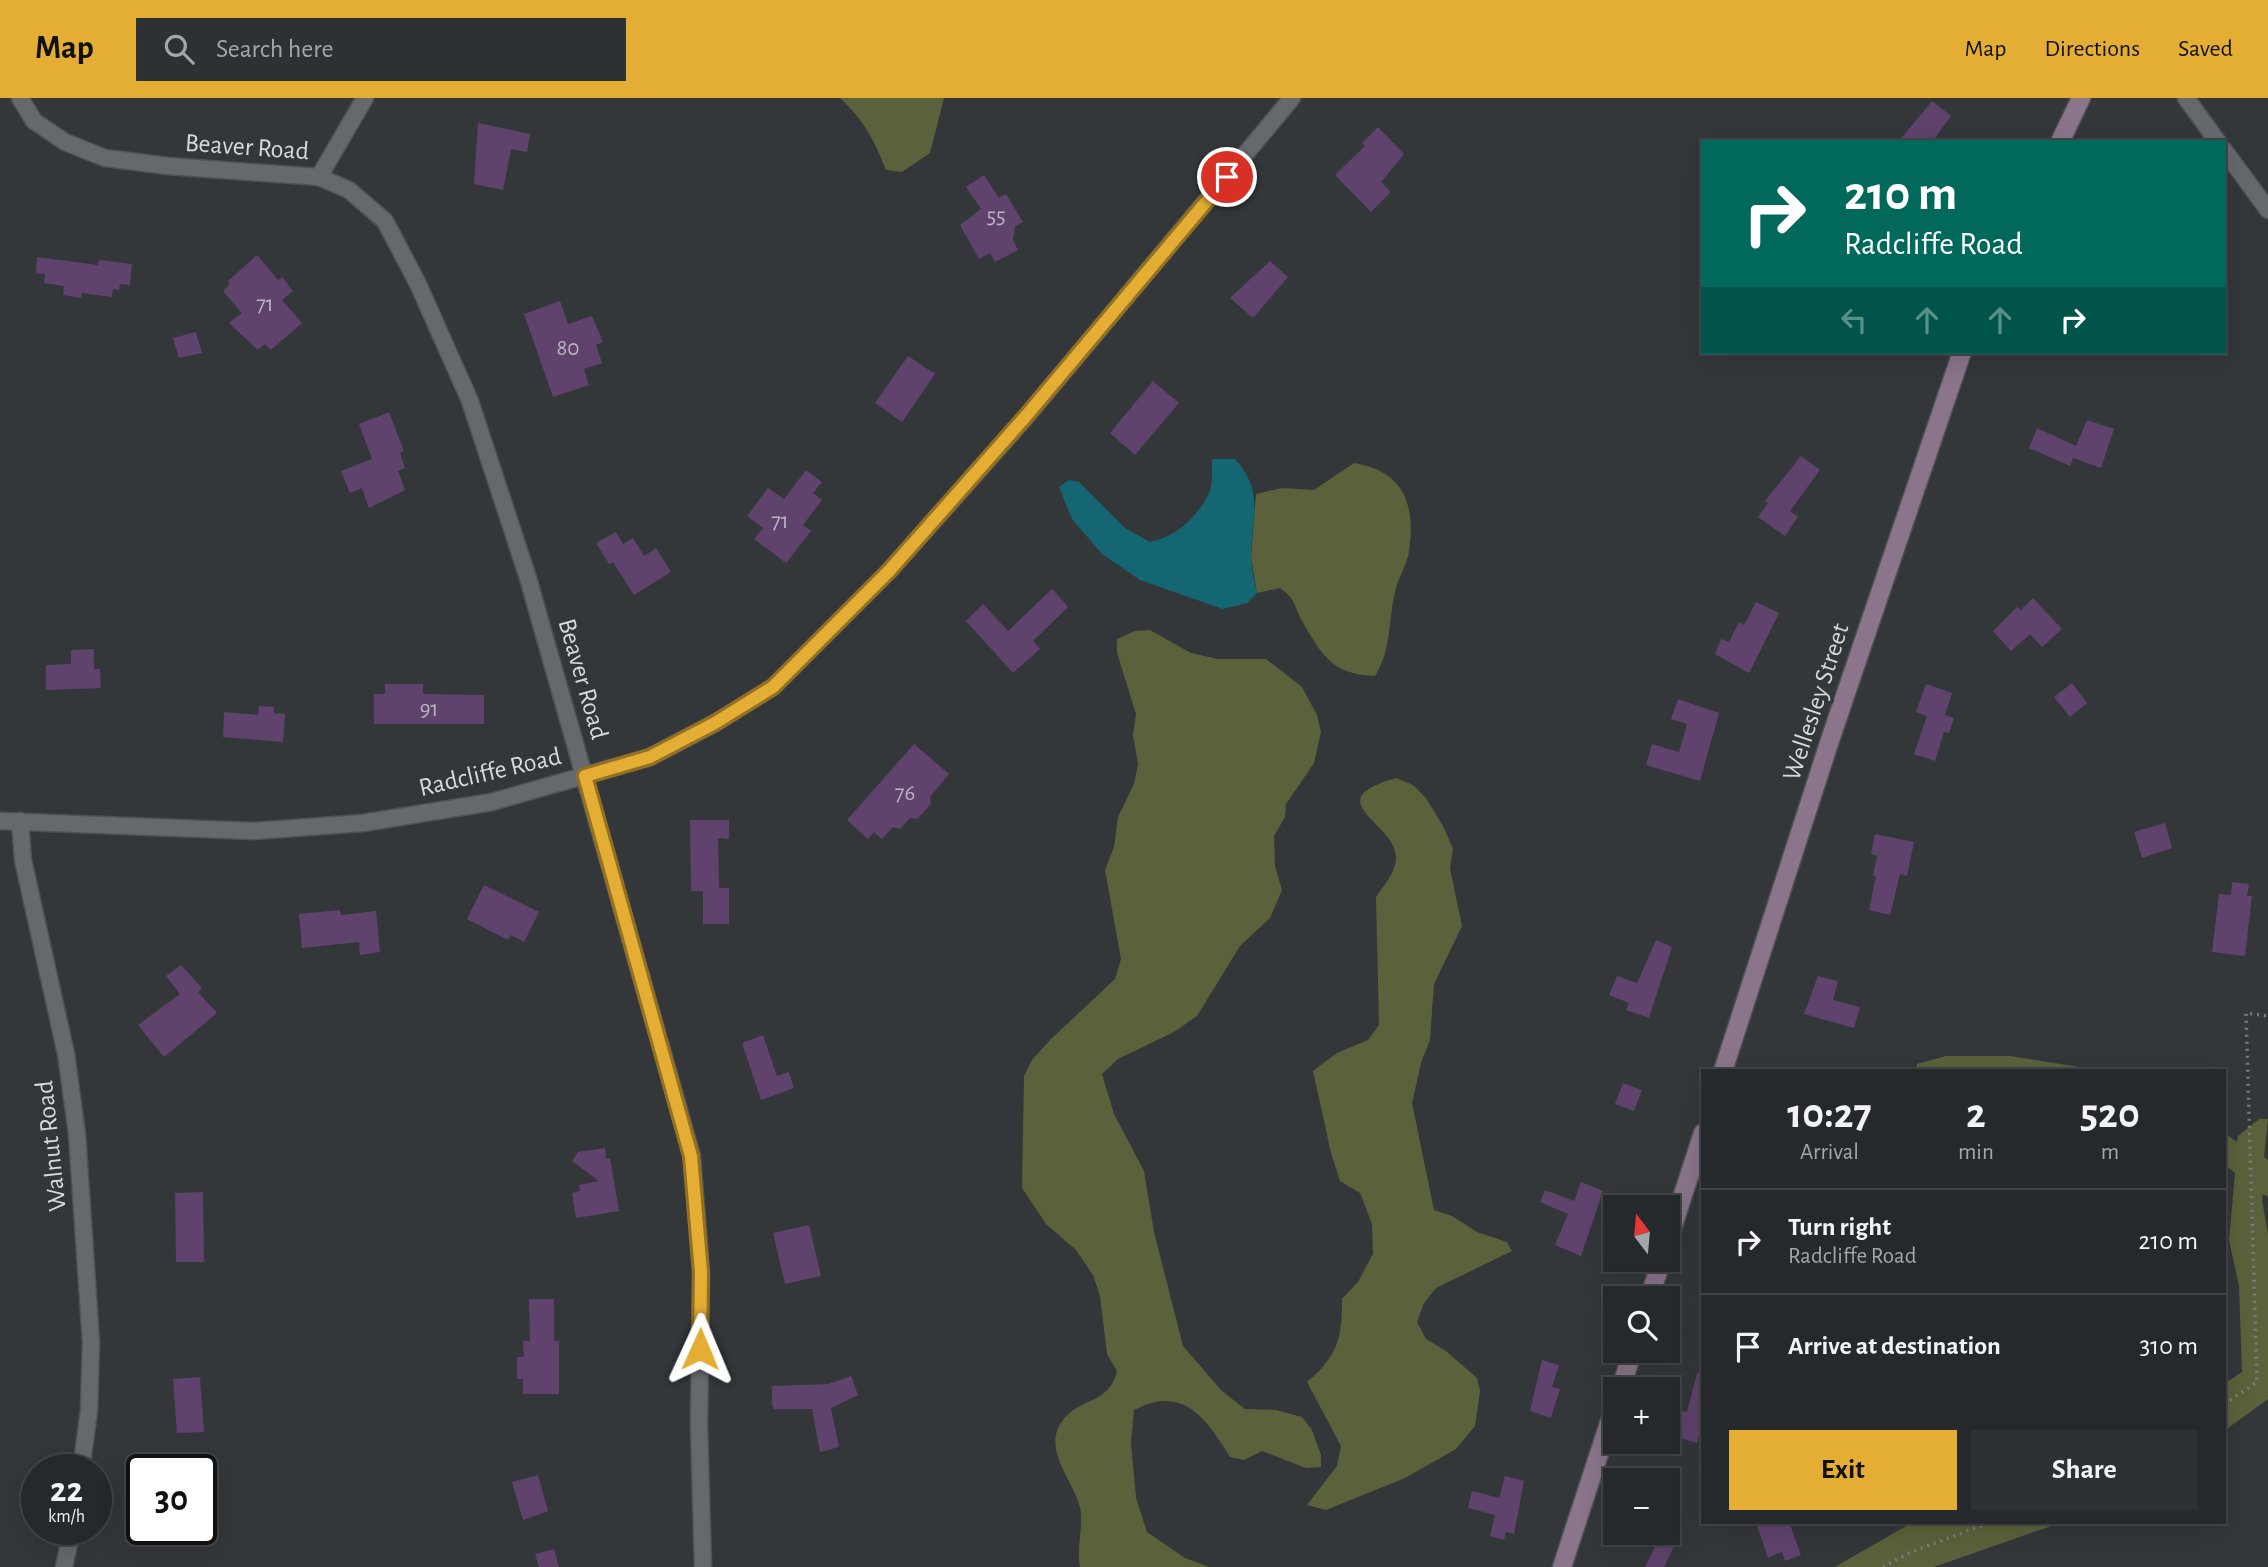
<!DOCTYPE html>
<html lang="en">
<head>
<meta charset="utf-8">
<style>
  body { margin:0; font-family:"Alegreya Sans",sans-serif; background:#2e3134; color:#f1f3f6; height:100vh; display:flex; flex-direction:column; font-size:26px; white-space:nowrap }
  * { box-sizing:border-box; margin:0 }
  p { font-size:23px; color:#a4a6a9 }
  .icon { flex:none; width:38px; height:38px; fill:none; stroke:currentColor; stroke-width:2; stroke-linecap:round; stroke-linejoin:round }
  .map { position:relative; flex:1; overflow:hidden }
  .side { position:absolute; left:1701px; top:971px; width:525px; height:455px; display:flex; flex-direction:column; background:#26292c; border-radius:0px; box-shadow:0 7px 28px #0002,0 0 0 2px #424548 }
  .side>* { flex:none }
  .hud { position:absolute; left:1701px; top:42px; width:525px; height:214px; border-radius:0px; box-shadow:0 7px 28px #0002,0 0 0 2px #424548; background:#00695c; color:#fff; overflow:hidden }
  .needle { width:46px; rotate:344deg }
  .tools { position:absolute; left:1603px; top:1097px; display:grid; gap:14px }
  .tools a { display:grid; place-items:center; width:77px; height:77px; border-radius:0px; background:#26292c; box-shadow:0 7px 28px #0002,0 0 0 2px #424548; font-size:35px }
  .speed { position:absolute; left:21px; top:1356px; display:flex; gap:14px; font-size:35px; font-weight:700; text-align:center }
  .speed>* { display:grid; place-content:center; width:91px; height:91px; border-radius:50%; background:#26292c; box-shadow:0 7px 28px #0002,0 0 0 2px #424548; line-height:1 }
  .speed small { font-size:18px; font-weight:400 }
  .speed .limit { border:4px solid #111; border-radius:10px; background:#fff; color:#111 }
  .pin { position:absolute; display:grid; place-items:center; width:60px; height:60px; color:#fff; margin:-30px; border:4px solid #fff; border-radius:50%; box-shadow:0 2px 7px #0007 }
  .me { position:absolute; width:77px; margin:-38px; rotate:1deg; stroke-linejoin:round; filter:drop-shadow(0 0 5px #0008) }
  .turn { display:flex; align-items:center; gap:24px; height:147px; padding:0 28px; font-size:32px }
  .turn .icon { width:91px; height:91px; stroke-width:2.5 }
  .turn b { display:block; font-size:49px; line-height:60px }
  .lanes { display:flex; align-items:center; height:66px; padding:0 28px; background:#0003; justify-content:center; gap:35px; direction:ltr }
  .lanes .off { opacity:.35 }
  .eta { display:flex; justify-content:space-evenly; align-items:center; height:119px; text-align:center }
  .eta b { font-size:42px; font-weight:700; line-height:49px }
  .button { display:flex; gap:14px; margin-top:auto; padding:14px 28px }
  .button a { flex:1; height:80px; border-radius:0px; background:#e4ae35; color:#111; font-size:28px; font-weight:700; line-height:80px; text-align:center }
  .button a+a { background:#2e3134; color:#f1f3f6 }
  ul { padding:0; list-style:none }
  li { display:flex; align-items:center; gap:21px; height:105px; padding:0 28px; border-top:2px solid #424548 }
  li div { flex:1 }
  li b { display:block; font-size:26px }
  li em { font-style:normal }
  header { display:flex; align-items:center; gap:42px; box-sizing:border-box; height:98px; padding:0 35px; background:#e4ae35; color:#111 }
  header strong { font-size:33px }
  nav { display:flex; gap:38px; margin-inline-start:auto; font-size:24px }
  .search { width:490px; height:63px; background:#2e3134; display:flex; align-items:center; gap:18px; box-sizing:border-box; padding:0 24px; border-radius:0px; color:#a4a6a9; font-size:26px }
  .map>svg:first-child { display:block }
</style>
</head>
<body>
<header>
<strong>Map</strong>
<div class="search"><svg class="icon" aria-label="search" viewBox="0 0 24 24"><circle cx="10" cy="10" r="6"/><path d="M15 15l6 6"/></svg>Search here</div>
<nav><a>Map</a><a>Directions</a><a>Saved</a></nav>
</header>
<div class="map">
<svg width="2268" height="1469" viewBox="0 0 2268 1469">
  <rect width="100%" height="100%" fill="#33373a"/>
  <g fill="#5b613a">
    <path d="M840 0H944L930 55 902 74 886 72C875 43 863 21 840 0Z"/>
    <path d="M1354 365C1403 373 1416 405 1409 453 1407 467 1398 480 1395 494 1388 523 1392 551 1375 578 1332 577 1321 556 1301 521 1293 505 1296 502 1280 490L1257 495 1251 459 1256 396 1282 390 1314 392Z"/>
    <path d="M1150 532 1191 555 1218 561H1266L1302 589 1317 617 1321 634 1314 665 1286 706 1285 719 1274 738 1275 768 1282 792 1270 820 1240 848 1197 918 1174 934 1118 961 1102 976 1114 1016 1144 1073 1154 1134 1183 1248 1222 1293 1245 1311 1276 1312 1302 1319 1312 1332 1321 1357V1369L1306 1370 1262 1353 1244 1362 1230 1359C1206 1320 1183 1286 1134 1312L1131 1345 1136 1400 1147 1434 1185 1460 1209 1469H1080C1076 1449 1084 1428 1080 1409 1073 1382 1041 1350 1063 1322 1080 1299 1109 1307 1117 1273L1107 1256 1100 1198 1093 1177 1076 1152 1046 1126 1022 1090 1024 978 1032 962 1050 942 1115 881 1121 861 1105 772 1114 749 1118 719 1134 686 1138 666 1133 637 1136 616 1117 555V541L1135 533Z"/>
    <path d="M1396 680 1413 687 1426 700 1443 728 1453 751 1450 770 1462 828 1434 886 1430 942 1421 965 1412 1005 1434 1112 1452 1118 1477 1134 1507 1144 1512 1153 1436 1190 1424 1205 1417 1224 1426 1241 1446 1253 1477 1280 1480 1293 1475 1328 1456 1351 1405 1380 1326 1412 1307 1407 1337 1368 1341 1348 1307 1284C1338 1258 1342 1240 1342 1201L1358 1184 1373 1156 1372 1126 1360 1095 1340 1083 1331 1055 1313 973 1337 955 1368 942 1379 927 1376 799C1384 788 1396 773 1396 760 1397 725 1315 703 1396 680Z"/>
    <polygon points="1946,958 2010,958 2105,973 1916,973 1917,966"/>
    <polygon points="2259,1021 2268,1021 2264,1059 2268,1062 2268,1099 2263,1096 2262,1102 2268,1136 2268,1301 2224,1333 2224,1286 2242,1274 2239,1188 2229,1142 2235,1075 2224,1066 2224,1035 2237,1044 2238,1038"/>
    <polygon points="1917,1425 1917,1424 2060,1425 1934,1469 1835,1469 1906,1428"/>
  </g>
  <path fill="#146772" d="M1212 361H1235C1264 393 1252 417 1251 456 1251 469 1254 482 1257 495L1247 505 1223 511 1140 482 1102 456 1072 421 1059 389 1069 382 1079 384 1125 430 1150 444C1176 439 1197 420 1209 395 1213 386 1212 371 1212 361Z"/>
  <g fill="#5f436d">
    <polygon points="1932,3 1951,18 1932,44 1898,44"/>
    <polygon points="478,25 530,36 527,54 511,51 503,92 474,86"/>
    <polygon points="1378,29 1404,56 1381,84 1391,94 1371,114 1335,77 1365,48 1362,45"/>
    <polygon points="984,77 999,100 1006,96 1023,124 1015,128 1013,142 1018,152 995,164 990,155 979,161 960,127 981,111 966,89"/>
    <polygon points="257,157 278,182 282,179 293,193 282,202 302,225 271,252 265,246 258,252 229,225 242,215 223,193 230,186 228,183"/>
    <polygon points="37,159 98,167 99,162 132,166 130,187 120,186 119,192 113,191 112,199 82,195 81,200 63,197 64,188 44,185 45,176 36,175"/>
    <polygon points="1270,163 1288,179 1253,220 1230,200"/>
    <polygon points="560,203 568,226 592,218 603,244 596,247 602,265 584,271 589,287 553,299 524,216"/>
    <polygon points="196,234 202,255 179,260 173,240"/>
    <polygon points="908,258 935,276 902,324 875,305"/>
    <polygon points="1153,283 1179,305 1135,357 1110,335"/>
    <polygon points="389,314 404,353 400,355 405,370 398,373 405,392 369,410 362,390 350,395 341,373 372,361 359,326"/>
    <polygon points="2087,322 2114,331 2101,370 2073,360 2070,368 2029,350 2037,330 2076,348"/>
    <polygon points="1801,358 1820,372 1790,413 1798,419 1785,438 1758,419 1768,405 1765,403"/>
    <polygon points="806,372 822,384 813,395 822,402 803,427 811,433 786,465 754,441 763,430 747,418 768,390 784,401"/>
    <polygon points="616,434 623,446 633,440 644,458 656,450 671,474 634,497 613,464 609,466 596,445"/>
    <polygon points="1052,491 1068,509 1033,543 1040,551 1013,575 966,523 983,506 1008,533"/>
    <polygon points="2033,500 2062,531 2042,549 2030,536 2011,553 1993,533 2017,509 2021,512"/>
    <polygon points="1756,504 1779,515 1749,575 1715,556 1721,541 1729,544 1739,524 1744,527"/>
    <polygon points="94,551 94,571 100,571 101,590 46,592 46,567 71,566 71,552"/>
    <polygon points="2072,585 2087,605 2070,619 2054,599"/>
    <polygon points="385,586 423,586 423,596 484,597 484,626 374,626 374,596 385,596"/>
    <polygon points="1926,586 1952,595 1945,617 1954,620 1949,635 1944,634 1935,663 1914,656 1927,618 1916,614"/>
    <polygon points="1678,601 1719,615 1700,683 1646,667 1652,646 1679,654 1687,626 1671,621"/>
    <polygon points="259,608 274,609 274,615 285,616 283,644 223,639 224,614 258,617"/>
    <polygon points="914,646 949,676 930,699 931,706 917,721 910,720 900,731 893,729 882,741 874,734 868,741 847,722"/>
    <polygon points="690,722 729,722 729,741 718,740 719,790 729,790 729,826 703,826 703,793 691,793"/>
    <polygon points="2165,725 2172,750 2142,760 2134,734"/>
    <polygon points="1875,736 1914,744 1907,778 1900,776 1890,817 1869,812 1876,778 1873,778 1877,758 1871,756"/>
    <polygon points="2232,784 2249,786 2247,798 2252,798 2245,858 2212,854 2219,796 2231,797"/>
    <polygon points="484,787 539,814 524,844 511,837 508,842 467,821"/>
    <polygon points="340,812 341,817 376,813 380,854 360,857 359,844 302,850 299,816"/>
    <polygon points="1656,842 1672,849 1649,920 1626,912 1629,905 1609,897 1617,878 1637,885"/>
    <polygon points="181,867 202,890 198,894 217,915 164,959 138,927 180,896 166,878"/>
    <polygon points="1818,878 1838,883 1833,902 1860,909 1854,930 1804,916"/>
    <polygon points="763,937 777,978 789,974 794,990 761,1002 742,945"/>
    <polygon points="1623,985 1642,992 1634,1013 1615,1006"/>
    <polygon points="605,1050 606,1061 610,1060 619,1113 576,1120 572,1095 580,1093 579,1087 599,1083 572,1063 578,1054"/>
    <polygon points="1581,1084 1603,1093 1581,1158 1555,1147 1568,1116 1540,1104 1545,1092 1574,1103"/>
    <polygon points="203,1094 204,1164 176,1164 175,1095"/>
    <polygon points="809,1127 821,1178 785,1186 773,1135"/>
    <polygon points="529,1201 554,1201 554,1243 559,1243 559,1296 523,1296 523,1281 517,1281 517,1259 524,1259 523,1243 530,1243"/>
    <polygon points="1542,1262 1559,1267 1552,1289 1560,1291 1551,1320 1530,1313"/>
    <polygon points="1697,1275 1703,1275 1703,1323 1697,1345 1676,1339 1682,1313 1687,1314"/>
    <polygon points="851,1278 858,1297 831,1310 839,1349 820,1354 812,1311 774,1311 772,1307 772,1288 829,1286"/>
    <polygon points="200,1279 204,1334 177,1335 173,1281"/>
    <polygon points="538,1377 548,1413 523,1422 512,1384"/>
    <polygon points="1505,1378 1524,1383 1514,1436 1506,1434 1504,1442 1490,1438 1495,1417 1468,1410 1472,1393 1499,1400"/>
    <polygon points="1767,1424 1789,1424 1801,1457 1785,1463 1782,1454 1768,1460 1757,1428"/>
    <polygon points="1660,1438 1675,1446 1664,1469 1645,1469"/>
    <polygon points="554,1451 559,1469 539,1469 535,1456"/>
  </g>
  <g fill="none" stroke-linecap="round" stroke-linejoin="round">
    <defs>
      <g id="street">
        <polyline points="20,0 34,23 65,44 105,60 168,68 319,79 349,92 385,123 418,186 470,303 528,480 692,1058 701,1175 699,1328 703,1469"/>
        <polyline points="2186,0 2218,44"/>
        <polyline points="2224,52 2268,112"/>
        <polyline points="319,79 365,0"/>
        <polyline points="0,723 253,733 363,725 492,704 650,659 715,625 773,589 889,473 1026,319 1292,0"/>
        <polyline points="20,723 23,762 66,956 77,1036 91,1244 89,1312 81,1372"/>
        <polyline points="64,1469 72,1432"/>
      </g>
      <g id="secondary">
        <polyline points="2060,44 2081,0"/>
        <polyline points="1723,973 1830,642 1962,254"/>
        <polyline points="1668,1143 1703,1035"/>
        <polyline points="1649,1200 1662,1162"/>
        <polyline points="1620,1292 1633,1253"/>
        <polyline points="1562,1469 1615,1307"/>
      </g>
    </defs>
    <use href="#street" stroke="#505255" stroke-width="19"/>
    <use href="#secondary" stroke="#505255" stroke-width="21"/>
    <g stroke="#797c7f" stroke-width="3.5" stroke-dasharray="2 5" stroke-linecap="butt">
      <polyline points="2224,1306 2257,1284 2246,915 2268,918"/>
      <polyline points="1883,1469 1911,1454 1991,1424"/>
    </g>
    <use href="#street" stroke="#65696d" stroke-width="16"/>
    <use href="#secondary" stroke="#8a758a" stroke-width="18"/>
  </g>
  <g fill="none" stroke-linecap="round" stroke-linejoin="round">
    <defs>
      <polyline id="route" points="700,1251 701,1174 691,1058 585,678 650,659 715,625 773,589 889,473 1026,318 1227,79"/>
    </defs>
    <use href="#route" stroke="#947122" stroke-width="18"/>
    <use href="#route" stroke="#e4ae35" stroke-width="12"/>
  </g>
  <g text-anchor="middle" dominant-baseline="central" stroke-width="7" stroke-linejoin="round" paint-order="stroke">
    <g font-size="23" fill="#b9b4c0">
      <text x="996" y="118">55</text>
      <text x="265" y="206">71</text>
      <text x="568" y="250">80</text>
      <text x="780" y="423">71</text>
      <text x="429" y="611">91</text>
      <text x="905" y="695">76</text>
    </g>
    <g font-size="26" fill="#d7d9db" stroke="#33373a">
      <text transform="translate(247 49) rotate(4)">Beaver Road</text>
      <text transform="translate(583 581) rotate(74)">Beaver Road</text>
      <text transform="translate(1816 604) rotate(-72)">Wellesley Street</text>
      <text transform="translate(490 674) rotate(-13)">Radcliffe Road</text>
      <text transform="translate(51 1048) rotate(-96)">Walnut Road</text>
    </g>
  </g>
</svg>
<div class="tools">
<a><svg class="needle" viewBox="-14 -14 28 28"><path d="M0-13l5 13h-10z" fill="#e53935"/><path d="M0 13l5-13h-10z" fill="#a4a6a9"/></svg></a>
<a><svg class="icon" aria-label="search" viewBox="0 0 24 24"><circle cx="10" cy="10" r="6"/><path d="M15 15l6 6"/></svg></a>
<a>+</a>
<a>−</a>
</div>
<div class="speed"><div>22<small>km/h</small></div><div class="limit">30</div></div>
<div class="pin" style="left:1227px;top:79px;background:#d93025"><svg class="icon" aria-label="arrive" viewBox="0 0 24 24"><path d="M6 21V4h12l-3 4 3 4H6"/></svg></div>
<svg class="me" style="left:700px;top:1251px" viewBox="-20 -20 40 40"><path d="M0-17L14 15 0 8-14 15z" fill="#e4ae35" stroke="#fff" stroke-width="4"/></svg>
<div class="hud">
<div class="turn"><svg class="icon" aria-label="right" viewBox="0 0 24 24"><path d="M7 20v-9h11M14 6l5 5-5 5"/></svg><div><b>210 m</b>Radcliffe Road</div></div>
<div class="lanes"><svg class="icon off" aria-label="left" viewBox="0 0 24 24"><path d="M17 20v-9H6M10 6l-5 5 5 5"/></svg><svg class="icon off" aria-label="ahead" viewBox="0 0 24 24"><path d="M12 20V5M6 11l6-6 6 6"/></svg><svg class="icon off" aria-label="ahead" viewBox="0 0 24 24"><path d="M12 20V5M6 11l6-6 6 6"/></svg><svg class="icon" aria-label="right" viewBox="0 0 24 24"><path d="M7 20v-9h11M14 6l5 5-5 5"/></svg></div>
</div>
<section class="side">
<div class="eta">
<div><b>10:27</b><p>Arrival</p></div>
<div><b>2</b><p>min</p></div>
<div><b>520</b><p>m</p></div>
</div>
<ul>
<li><svg class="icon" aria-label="right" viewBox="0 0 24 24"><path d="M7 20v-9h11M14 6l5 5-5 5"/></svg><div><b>Turn right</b><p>Radcliffe Road</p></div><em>210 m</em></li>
<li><svg class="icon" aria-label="arrive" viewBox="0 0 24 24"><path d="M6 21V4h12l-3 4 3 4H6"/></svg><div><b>Arrive at destination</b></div><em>310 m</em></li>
</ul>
<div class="button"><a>Exit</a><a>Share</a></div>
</section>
</div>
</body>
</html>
